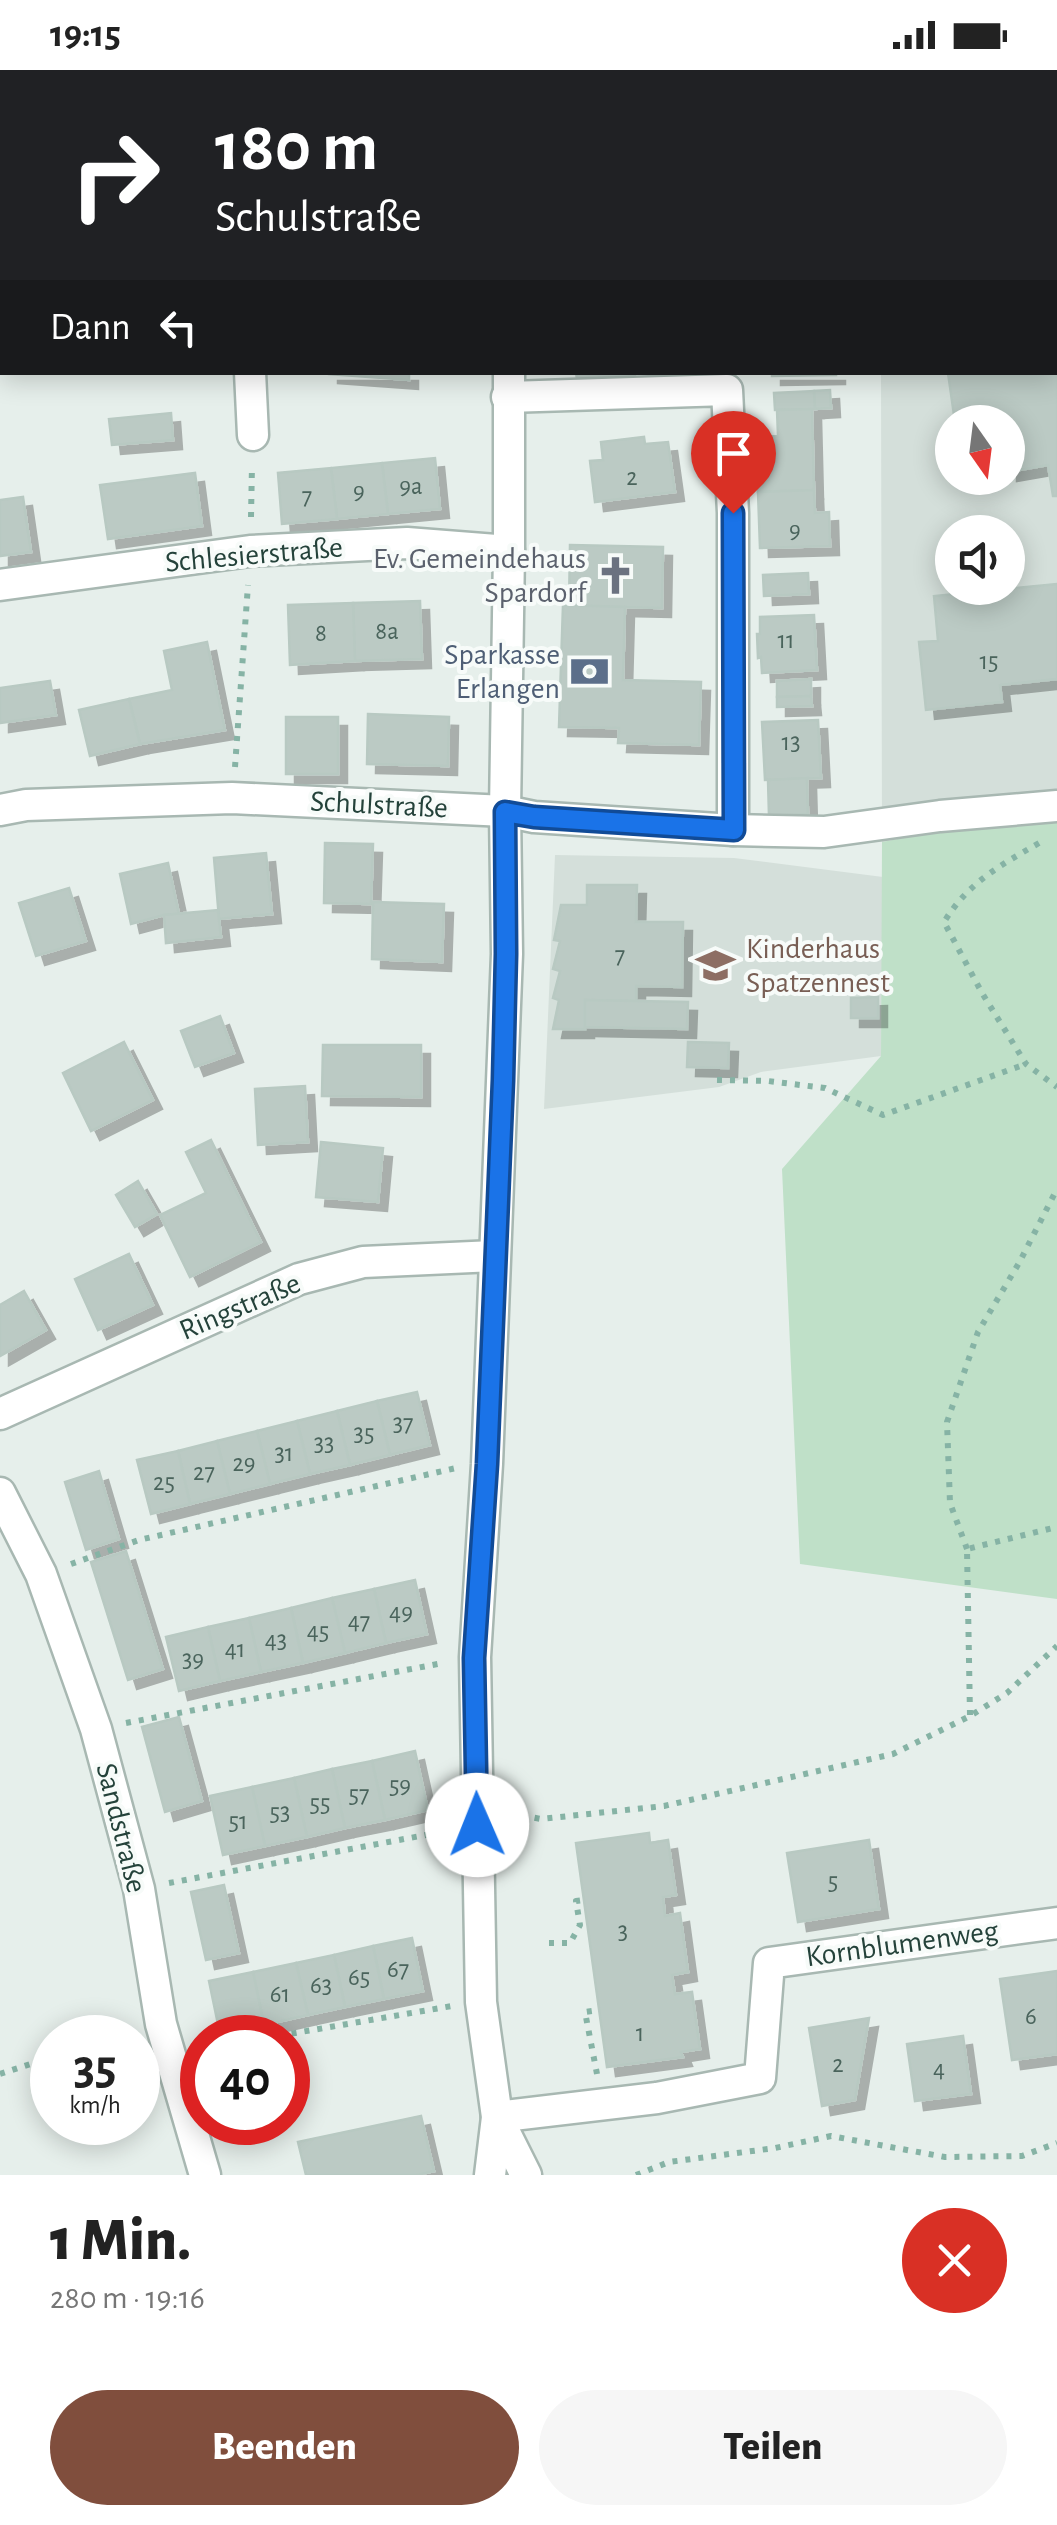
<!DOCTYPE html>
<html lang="de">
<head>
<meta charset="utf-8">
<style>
  body { margin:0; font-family:"Alegreya Sans",sans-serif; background:#f6f6f6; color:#222; height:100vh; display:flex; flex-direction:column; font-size:38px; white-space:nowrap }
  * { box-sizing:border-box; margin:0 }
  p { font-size:32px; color:#767676 }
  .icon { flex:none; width:55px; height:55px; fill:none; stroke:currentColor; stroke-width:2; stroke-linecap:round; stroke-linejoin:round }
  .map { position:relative; height:2105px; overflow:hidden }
  .sheet { display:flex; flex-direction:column; background:#fff; flex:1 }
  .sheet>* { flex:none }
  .guide { position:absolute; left:0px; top:0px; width:1058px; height:305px; box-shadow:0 5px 25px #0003; background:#202124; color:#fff; overflow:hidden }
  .needle { width:65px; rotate:166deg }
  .controls { position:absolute; left:935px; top:335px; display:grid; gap:20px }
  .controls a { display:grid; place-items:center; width:90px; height:90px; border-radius:50%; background:#fff; box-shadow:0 5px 25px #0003; font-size:50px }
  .speed { position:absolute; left:30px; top:1945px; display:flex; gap:20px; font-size:50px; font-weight:700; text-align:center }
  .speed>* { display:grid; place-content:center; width:130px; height:130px; border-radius:50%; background:#fff; box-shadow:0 5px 25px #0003; line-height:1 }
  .speed small { font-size:25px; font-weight:400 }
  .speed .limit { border:15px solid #d22; background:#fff; color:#111 }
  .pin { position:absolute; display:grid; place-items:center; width:85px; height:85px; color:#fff; margin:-102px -42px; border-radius:50% 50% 50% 0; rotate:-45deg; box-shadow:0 0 10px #0007 }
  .pin .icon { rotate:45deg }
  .me { position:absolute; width:110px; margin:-55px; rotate:359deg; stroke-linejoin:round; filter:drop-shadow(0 0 8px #0008) }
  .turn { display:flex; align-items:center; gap:35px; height:210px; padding:0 50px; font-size:45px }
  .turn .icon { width:130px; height:130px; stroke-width:2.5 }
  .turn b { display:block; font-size:70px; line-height:85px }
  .then { display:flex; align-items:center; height:95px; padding:0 50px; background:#0003; gap:20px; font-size:38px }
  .round { display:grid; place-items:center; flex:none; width:105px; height:105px; border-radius:52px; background:#f6f6f6 }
  .head { display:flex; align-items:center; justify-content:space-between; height:170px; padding:0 50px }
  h1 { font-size:60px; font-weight:800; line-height:75px }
  .cta { display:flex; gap:20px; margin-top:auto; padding:20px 50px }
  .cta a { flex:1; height:115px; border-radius:60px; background:#804e3d; color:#fff; font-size:40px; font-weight:800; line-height:115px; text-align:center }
  .cta a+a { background:#f6f6f6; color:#222 }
  .status { display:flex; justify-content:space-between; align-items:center; height:70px; padding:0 50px; background:#fff; direction:ltr }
  .status svg { height:28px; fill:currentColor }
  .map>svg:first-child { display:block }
</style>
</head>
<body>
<div class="status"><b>19:15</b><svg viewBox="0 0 49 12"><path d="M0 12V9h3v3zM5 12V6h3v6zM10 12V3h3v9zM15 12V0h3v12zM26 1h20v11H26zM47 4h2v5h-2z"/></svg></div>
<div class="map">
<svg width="1057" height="2105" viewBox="0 0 1057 2105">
  <defs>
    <filter id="shadow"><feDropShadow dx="9" dy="9" stdDeviation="0" flood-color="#0004"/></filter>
  </defs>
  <rect width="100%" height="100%" fill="#e6efeb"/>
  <g fill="#d4dfda" fill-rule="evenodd">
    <polygon points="543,0 1057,0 1057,61 1055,62 1055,2 543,2"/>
    <path d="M1055 104H1057V738L882 772 881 303 1055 302ZM952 352H1008V408H952ZM952 462H1008V518H952Z"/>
    <polygon points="555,785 734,788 883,807 881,986 761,1002 719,1017 544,1039"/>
  </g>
  <polygon fill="#bfe0c8" points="1057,738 1057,1529 800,1494 782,1099 881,986 882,772"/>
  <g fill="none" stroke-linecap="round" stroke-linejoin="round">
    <polyline stroke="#8ec9d4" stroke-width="11" points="791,2 796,0"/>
  </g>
  <g fill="#bbcac4" stroke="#b8c9c2" stroke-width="2.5" filter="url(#shadow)">
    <polygon points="1055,296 1057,296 1057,426 1053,426 1048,395 1008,402 1008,352 955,352 948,303 1055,302"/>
    <polygon points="329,302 409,302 409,310 329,304"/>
    <polygon points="576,302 635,302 635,305 577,310"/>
    <polygon points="772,302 836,302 836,305 772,306"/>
    <polygon points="830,320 831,338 815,339 814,321"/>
    <polygon points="814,321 815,339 775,340 774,323"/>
    <polygon points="812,339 814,420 758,422 757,367 778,366 777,340"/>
    <polygon points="171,343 173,370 112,375 109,349"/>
    <polygon points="644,367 645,374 668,372 675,422 595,432 590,391 603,390 601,372"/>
    <polygon points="435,388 440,439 388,444 382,393"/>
    <polygon points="382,393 388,444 337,449 331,398"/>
    <polygon points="331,398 337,449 282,454 278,403"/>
    <polygon points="195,403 202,456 108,469 100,415"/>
    <polygon points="814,420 815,443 829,442 830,476 760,478 758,422"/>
    <polygon points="23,427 31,482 0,486 0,430"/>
    <polygon points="570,475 663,477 662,538 569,536"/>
    <polygon points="808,503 809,524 764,526 763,505"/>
    <polygon points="1057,514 1057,609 1000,615 1002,632 926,640 919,572 938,571 934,526"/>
    <polygon points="420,531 422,589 355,591 353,533"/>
    <polygon points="353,533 355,591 290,595 288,535"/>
    <polygon points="563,535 625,537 623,610 701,612 699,675 618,673 619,658 559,657"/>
    <polygon points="814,545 817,600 762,603 761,587 758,588 757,564 760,564 760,547"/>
    <polygon points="207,572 225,660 140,674 129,629 172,620 164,581"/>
    <polygon points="811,609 811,626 777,627 777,611"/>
    <polygon points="50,611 56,645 0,653 0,618"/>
    <polygon points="811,626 812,636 777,637 777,627"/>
    <polygon points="129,629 140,674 90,686 79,640"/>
    <polygon points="368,644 449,647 448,696 367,694"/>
    <rect x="286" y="647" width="52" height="57"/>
    <polygon points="818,650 821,708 765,710 762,652"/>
    <polygon points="807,708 808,744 769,746 768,710"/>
    <polygon points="325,773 373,774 371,834 324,833"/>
    <polygon points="266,783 272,844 219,849 214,788"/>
    <polygon points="168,793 179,844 164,845 131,854 120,804"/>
    <polygon points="587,815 637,815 636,852 683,852 682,917 636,916 636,931 585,930 585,959 553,959 559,930 553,928 560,901 553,899 560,871 554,870 561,835 587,835"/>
    <polygon points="69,818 86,871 36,886 19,833"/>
    <polygon points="373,832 444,834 442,892 372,889"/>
    <polygon points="218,840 221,867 166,873 164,845"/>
    <polygon points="878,927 878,948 851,948 851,928"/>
    <polygon points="585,930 688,932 687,959 585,957"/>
    <polygon points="220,946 234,983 195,997 181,961"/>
    <polygon points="124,972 153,1030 91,1061 63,1003"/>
    <polygon points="688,972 729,973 728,998 687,997"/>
    <polygon points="323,975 421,975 421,1027 322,1026"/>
    <polygon points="305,1016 308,1072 258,1075 255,1019"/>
    <polygon points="211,1070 261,1172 190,1207 160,1145 206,1123 186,1082"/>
    <polygon points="321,1072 383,1078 378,1132 316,1127"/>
    <polygon points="138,1111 157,1144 135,1157 116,1125"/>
    <polygon points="129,1184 153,1235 98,1260 75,1209"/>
    <polygon points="24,1221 46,1260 0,1286 0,1235"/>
    <polygon points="417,1322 430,1375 390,1385 377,1331"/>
    <polygon points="377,1331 390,1385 350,1395 337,1341"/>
    <polygon points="337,1341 350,1395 310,1404 297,1351"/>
    <polygon points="297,1351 310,1404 270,1414 257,1361"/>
    <polygon points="257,1361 270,1414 230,1424 217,1371"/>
    <polygon points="217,1371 230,1424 190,1434 178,1381"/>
    <polygon points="178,1381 190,1434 151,1444 137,1390"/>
    <polygon points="99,1401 119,1469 86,1480 65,1412"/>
    <polygon points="126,1481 163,1599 128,1610 91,1492"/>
    <polygon points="415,1510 427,1564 386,1573 374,1519"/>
    <polygon points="374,1519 386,1573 345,1583 332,1528"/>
    <polygon points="332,1528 345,1583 303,1593 291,1538"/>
    <polygon points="291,1538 303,1593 261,1602 249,1548"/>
    <polygon points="249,1548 261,1602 220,1611 208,1557"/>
    <polygon points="208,1557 220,1611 179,1621 166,1567"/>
    <polygon points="179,1647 202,1731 165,1742 142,1657"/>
    <polygon points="415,1681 428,1740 385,1750 372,1691"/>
    <polygon points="372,1691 385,1750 345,1758 332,1699"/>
    <polygon points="332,1699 345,1758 307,1767 294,1708"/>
    <polygon points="294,1708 307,1767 265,1776 252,1717"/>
    <polygon points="252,1717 265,1776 223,1785 210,1726"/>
    <polygon points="649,1763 650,1773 668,1770 676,1825 663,1827 665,1846 680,1843 688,1902 672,1905 675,1924 692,1922 700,1979 681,1982 683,1987 607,1997 576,1773"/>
    <polygon points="869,1770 879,1839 798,1852 787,1783"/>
    <polygon points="224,1815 239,1883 206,1890 191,1822"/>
    <polygon points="412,1868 423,1921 384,1929 373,1876"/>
    <polygon points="373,1876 384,1929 345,1937 334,1885"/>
    <polygon points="334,1885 345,1937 308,1945 296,1893"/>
    <polygon points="296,1893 308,1945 264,1955 253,1902"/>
    <polygon points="1057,1901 1057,1984 1012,1990 1000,1909"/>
    <polygon points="253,1902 264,1955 220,1964 209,1911"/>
    <polygon points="869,1948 855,2030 822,2036 809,1958"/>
    <polygon points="963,1966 971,2024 915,2031 907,1974"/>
    <polygon points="421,2046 434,2101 417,2105 306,2105 298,2072"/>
  </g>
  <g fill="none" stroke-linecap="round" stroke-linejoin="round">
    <defs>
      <g id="minor">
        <polyline points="255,0 255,2"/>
        <polyline points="0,52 2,52"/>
        <polyline points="0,261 2,261"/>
        <polyline points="250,302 253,365"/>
        <polyline points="507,327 727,320 733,443 733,760"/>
        <polyline points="0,515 250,481 407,473 509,481"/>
        <polyline points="0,740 26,735 232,728 505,741 534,747 733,760 824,762 940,746 1057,736"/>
        <polyline points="0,1344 299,1209 363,1192 494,1186"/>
        <polyline points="0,1423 41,1504 96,1659 139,1819 161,1954 205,2105"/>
        <polyline points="497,2047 657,2028 760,2008 769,1893 1057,1853"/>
      </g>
      <g id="tertiary">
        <polyline points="507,0 508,2"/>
        <polyline points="497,2047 526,2105"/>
        <polyline points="490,2105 497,2047 481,1932 475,1587 487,1394 507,884 505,741 509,481 509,302"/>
      </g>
    </defs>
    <use href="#minor" stroke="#a8b8b2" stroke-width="35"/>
    <use href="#tertiary" stroke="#a8b8b2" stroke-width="35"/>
    <g stroke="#86b3a5" stroke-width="6" stroke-dasharray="5 8" stroke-linecap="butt">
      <polyline points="876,0 877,2"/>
      <polyline points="744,2 749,0"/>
      <polyline points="1055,61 1057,60"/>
      <polyline points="251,447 252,395"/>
      <polyline points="235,697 248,515"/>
      <path d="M1039 773C999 796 969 812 944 852L982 923 1026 994 1057 1017"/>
      <polyline points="717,1010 768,1011 825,1018 883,1045 1026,994"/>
      <polyline points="967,1479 950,1433 947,1352 978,1262 1019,1193 1057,1119"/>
      <polyline points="71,1494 139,1470 456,1398"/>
      <polyline points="970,1645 967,1479 1057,1457"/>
      <polyline points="126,1653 443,1593"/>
      <polyline points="509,1743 541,1749 664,1736 893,1684 970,1646 1007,1623 1057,1576"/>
      <polyline points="169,1813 447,1761"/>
      <polyline points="549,1873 570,1873 580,1855 576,1831 583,1830"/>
      <polyline points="117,1968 131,1963"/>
      <polyline points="266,1968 452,1936"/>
      <polyline points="0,2004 52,1987"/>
      <polyline points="597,2004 585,1942 599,1940"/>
      <polyline points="636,2105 669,2092 775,2078 831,2066 945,2087 1022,2086 1057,2073"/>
    </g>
    <use href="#minor" stroke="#fff" stroke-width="30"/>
    <use href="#tertiary" stroke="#fff" stroke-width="30"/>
  </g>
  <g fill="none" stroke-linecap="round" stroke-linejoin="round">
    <defs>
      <polyline id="route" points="477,1755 474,1588 487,1394 503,1010 506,884 505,742 534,747 734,760 733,443"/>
    </defs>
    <use href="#route" stroke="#114b97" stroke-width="25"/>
    <use href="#route" stroke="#1a73e8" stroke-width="18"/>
  </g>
  <defs>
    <symbol id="church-bare" viewBox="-9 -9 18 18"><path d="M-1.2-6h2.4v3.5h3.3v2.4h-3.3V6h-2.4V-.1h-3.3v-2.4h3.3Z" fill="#6b7280" stroke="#f7fbf9" stroke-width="2.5" paint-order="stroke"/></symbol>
    <symbol id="bank-bare" viewBox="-9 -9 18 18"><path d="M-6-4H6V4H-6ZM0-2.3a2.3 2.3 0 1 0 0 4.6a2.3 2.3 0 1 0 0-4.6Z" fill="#5c6f8a" stroke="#f7fbf9" stroke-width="2.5" paint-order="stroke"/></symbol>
    <symbol id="school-bare" viewBox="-9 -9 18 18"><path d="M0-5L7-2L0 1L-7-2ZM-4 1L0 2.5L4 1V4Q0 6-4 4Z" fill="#8d6e63" stroke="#f7fbf9" stroke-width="2.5" paint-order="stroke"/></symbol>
  </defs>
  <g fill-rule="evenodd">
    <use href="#church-bare" x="588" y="478" width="55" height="55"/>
    <use href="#bank-bare" x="562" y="574" width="55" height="55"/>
    <use href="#school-bare" x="688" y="868" width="55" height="55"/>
  </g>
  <g text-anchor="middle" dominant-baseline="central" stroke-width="8" stroke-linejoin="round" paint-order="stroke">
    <g font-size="25" fill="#4a645c">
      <text x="632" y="407">2</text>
      <text x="411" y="416">9a</text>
      <text x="359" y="421">9</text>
      <text x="307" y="426">7</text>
      <text x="795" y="460">9</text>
      <text x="387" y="561">8a</text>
      <text x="321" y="563">8</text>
      <text x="786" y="570">11</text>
      <text x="989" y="591">15</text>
      <text x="791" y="672">13</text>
      <text x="620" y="885">7</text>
      <text x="403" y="1353">37</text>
      <text x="364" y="1363">35</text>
      <text x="324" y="1373">33</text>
      <text x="284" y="1383">31</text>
      <text x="244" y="1393">29</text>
      <text x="204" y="1402">27</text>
      <text x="164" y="1412">25</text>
      <text x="401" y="1542">49</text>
      <text x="359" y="1551">47</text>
      <text x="318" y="1561">45</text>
      <text x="276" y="1570">43</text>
      <text x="235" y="1579">41</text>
      <text x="193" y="1589">39</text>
      <text x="400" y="1715">59</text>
      <text x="359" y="1724">57</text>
      <text x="320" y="1733">55</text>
      <text x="280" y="1742">53</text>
      <text x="238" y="1751">51</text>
      <text x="833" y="1811">5</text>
      <text x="623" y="1861">3</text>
      <text x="398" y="1899">67</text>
      <text x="359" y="1907">65</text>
      <text x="321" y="1915">63</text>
      <text x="280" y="1924">61</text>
      <text x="1031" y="1946">6</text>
      <text x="640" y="1963">1</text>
      <text x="838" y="1994">2</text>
      <text x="939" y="1999">4</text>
    </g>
    <g font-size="30" fill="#24423a" stroke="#f7fbf9">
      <text transform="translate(254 485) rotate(-5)">Schlesierstraße</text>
      <text transform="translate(379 735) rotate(3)">Schulstraße</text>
      <text transform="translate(240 1237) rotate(-23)">Ringstraße</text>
      <text transform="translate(121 1758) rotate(76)">Sandstraße</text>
      <text transform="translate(902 1874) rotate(-8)">Kornblumenweg</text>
    </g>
    <g font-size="30" fill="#5b616d" stroke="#f7fbf9" text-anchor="end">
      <text x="586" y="489">Ev. Gemeindehaus<tspan x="586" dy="34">Spardorf</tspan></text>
    </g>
    <g font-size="30" fill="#4e5e75" stroke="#f7fbf9" text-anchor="end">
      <text x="560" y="585">Sparkasse<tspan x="560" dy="34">Erlangen</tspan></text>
    </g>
    <g font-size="30" fill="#785e54" stroke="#f7fbf9" text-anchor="start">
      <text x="746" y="879">Kinderhaus<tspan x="746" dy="34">Spatzennest</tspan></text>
    </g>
  </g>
</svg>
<div class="controls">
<a><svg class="needle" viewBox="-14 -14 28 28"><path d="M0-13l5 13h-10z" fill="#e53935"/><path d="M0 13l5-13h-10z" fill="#767676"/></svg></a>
<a><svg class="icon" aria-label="sound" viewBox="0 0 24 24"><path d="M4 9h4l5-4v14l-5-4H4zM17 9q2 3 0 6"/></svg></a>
</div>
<div class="speed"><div>35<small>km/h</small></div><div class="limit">40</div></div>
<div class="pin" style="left:733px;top:443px;background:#d93025"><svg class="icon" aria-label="arrive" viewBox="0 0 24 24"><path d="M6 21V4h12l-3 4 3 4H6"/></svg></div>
<svg class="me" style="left:477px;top:1755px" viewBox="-20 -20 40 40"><circle r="19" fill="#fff"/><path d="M0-13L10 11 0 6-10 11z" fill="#1a73e8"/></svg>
<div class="guide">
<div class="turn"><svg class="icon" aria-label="right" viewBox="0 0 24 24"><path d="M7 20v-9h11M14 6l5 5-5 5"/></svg><div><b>180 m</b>Schulstraße</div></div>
<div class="then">Dann<svg class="icon" aria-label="left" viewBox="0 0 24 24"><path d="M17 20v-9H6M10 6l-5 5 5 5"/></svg></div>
</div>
</div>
<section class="sheet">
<div class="head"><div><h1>1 Min.</h1><p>280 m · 19:16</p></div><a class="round" style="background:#d93025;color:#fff"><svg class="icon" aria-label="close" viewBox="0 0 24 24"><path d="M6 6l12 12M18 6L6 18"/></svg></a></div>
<div class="cta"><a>Beenden</a><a>Teilen</a></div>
</section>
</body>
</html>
